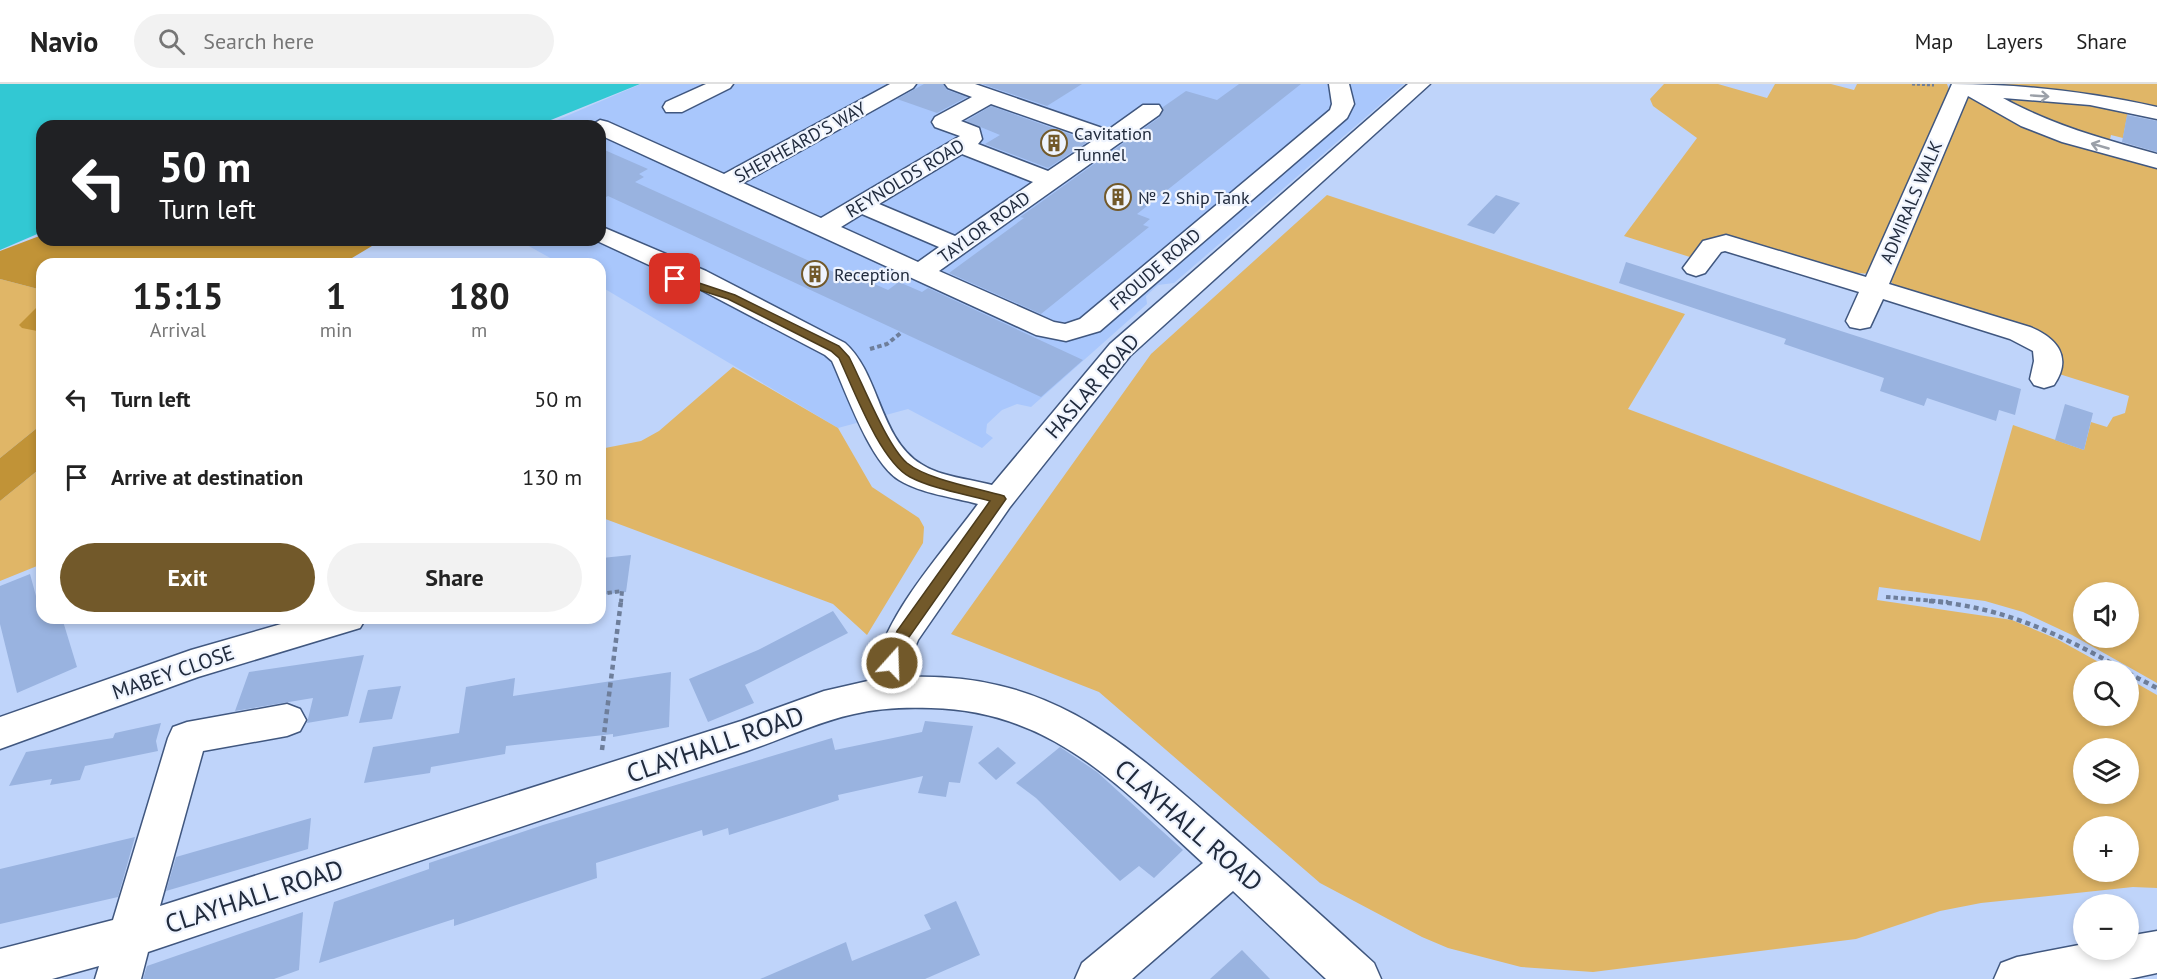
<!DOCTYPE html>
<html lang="en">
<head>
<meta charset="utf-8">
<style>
  body { margin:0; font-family:"PT Sans",sans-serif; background:#f2f2f2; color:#222; height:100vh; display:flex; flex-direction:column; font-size:22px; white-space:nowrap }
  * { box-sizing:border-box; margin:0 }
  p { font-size:20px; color:#767676 }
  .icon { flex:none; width:33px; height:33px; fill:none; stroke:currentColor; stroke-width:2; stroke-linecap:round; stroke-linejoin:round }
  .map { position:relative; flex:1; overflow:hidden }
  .panel { position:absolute; left:36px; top:174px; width:570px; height:366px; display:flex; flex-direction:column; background:#fff; border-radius:18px; box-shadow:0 3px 9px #0003 }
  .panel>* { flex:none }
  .guide { position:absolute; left:36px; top:36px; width:570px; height:126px; border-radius:18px; box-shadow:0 3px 9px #0003; background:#202124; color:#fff; overflow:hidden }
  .fabs { position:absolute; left:2073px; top:498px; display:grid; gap:12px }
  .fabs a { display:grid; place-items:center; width:66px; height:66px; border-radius:50%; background:#fff; box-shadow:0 3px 9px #0003; font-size:30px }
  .pin { position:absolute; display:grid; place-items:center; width:51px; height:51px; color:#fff; margin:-26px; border-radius:12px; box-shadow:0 3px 9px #0006 }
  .me { position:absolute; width:66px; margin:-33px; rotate:20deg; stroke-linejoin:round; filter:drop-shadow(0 0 4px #0008) }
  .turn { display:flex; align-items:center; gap:21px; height:126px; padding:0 24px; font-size:27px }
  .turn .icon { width:78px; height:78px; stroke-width:2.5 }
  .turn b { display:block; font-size:42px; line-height:51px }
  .eta { display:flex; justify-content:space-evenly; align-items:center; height:102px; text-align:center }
  .eta b { font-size:36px; font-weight:700; line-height:42px }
  .action { display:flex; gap:12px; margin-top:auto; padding:12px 24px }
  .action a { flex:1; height:69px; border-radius:36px; background:#72592a; color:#fff; font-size:24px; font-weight:700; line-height:69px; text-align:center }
  .action a+a { background:#f2f2f2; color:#222 }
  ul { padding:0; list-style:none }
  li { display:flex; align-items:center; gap:18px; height:78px; padding:0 24px }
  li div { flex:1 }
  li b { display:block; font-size:22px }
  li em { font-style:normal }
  header { display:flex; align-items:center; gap:36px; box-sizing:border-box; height:84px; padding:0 30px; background:#fff; border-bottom:2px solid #e0e0e0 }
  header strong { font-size:28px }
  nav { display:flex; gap:33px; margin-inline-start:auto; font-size:21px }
  .search { width:420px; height:54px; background:#f2f2f2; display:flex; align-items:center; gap:15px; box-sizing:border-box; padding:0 21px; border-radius:33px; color:#767676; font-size:22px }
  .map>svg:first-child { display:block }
</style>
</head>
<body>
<header>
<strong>Navio</strong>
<div class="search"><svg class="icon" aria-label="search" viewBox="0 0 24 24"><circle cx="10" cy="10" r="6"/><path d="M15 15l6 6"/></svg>Search here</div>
<nav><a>Map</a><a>Layers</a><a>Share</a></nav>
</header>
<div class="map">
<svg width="2157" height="895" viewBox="0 0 2157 895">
  <rect width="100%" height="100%" fill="#bfd4fa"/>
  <polygon fill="#a9c7fc" points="641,0 1404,0 1174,199 1158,201 1146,212 1147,220 1031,323 1017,320 1002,326 987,340 986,349 993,354 982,364 908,325 838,344 600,202 600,180 561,180 518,156 600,156 600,42 543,42"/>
  <g fill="#e0b667" fill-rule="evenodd">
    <polygon points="1664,0 1718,0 1767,14 1775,0 1831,0 1854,6 1857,0 1947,0 1950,8 1871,190 1845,188 1722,154 1703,157 1693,174 1624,152 1697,54 1653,22 1650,15"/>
    <polygon points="1999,0 2157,0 2157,24 2100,12 2004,3"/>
    <path d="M1970 11 2157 79V599L2072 551 2023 528 1985 517 1879 503 1877 516 2012 536 2057 555 2113 586H2084V632H2128L2129 595 2157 611V804L2133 803 1981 819 1940 827 1856 855 1593 888 1521 883 1448 864 1422 853 1320 799 1099 608 951 550 1151 270 1327 111 1685 230 1628 325 1980 457 2013 341 2084 366 2091 338 2107 343 2113 333 2125 329 2129 312 2056 289 2059 273 1898 204 1891 198 1963 13ZM2084 508H2128V554H2084ZM2084 664H2128V710H2084ZM2084 742H2128V788H2084Z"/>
    <polygon points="1996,13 2091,20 2128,27 2123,54 2111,51 2109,60 2087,55"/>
    <polygon points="0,195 42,206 42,340 0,374"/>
    <polygon points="733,283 838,344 872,403 919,434 924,443 923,459 867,551 833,520 600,433 600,365 641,357 659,347"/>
    <polygon points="42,383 42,480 0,497 0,417"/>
  </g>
  <g fill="#c19337">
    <polygon points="42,151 42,156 382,156 342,180 42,180 42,206 0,195 0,167"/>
    <polygon points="42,218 42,248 22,244 19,241"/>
    <polygon points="42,340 42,383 0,417 0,374"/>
  </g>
  <polygon fill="#32c8d3" points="0,0 640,0 536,42 42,42 42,148 0,166"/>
  <g fill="#99b3e0">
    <polygon points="924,0 943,0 947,6 967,13 937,29 897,15"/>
    <polygon points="982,0 1082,0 1047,22"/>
    <polygon points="1239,0 1301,0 1137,130 1150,135 1143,141 1149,143 1041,230 949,189 1024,134 1020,133 1160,33 1163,23 1186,7 1217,16"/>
    <polygon points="991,22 1089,57 1048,84 985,60 1000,51 966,37"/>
    <polygon points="2127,31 2157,37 2157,68 2122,58"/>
    <polygon points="600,64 648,85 639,90 644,93 635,98 838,190 843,186 888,206 899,198 922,208 928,204 1083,276 1041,313 608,112 600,116"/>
    <polygon points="1496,111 1520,119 1494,150 1467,141"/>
    <polygon points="1626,178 2021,305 2015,331 1999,326 1996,337 1927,314 1924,322 1880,307 1884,294 1784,260 1786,255 1619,199"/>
    <polygon points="2065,320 2093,329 2084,366 2055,356"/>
    <polygon points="631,471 626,508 600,511 602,474"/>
    <polygon points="30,490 42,534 62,534 77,583 17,609 0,540 0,502"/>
    <polygon points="833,527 848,549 745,601 754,619 708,638 689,595 758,566"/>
    <polygon points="364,571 348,632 307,639 313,614 235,627 249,588"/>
    <polygon points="671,588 669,643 613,653 613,650 506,662 505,670 431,683 430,689 364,699 373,663 459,649 466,603 515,594 513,612"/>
    <polygon points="401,602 392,635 359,639 368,606"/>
    <polygon points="925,637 973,642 960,699 949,698 946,713 918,709 923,692 838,711 839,716 729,751 728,744 703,752 702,746 596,779 597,794 454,842 454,835 319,879 334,818 429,785 429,779 543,741 832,654 835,666 922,648"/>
    <polygon points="161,639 156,657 158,667 85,682 80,696 50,701 52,695 9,702 26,668 113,654 115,649"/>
    <polygon points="998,663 1016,679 996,696 978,679"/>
    <polygon points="1060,663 1097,688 1183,766 1154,794 1139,782 1120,797 1036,714 1016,699"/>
    <polygon points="311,734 308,765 166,807 176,773"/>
    <polygon points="135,753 118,813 0,840 0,785"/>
    <polygon points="956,817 980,871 925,895 760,895 846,858 852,877 931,845 924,831"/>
    <polygon points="303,828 299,886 274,895 143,895 147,882"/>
    <polygon points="1242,866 1270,895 1210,895"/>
  </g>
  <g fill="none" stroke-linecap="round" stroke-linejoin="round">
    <defs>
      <g id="minor">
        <polygon points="706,0 733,0 730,4 682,28 666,28 663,23 666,18"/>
        <path d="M890 0H916L913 4 743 99 821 134 960 52 935 43 932 38 935 33 972 13 948 4 945 0H975L1108 46 1143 21H1159L1162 26 1159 31 939 187 1054 238 1065 240 1080 235 1330 26 1332 20 1329 0H1349L1354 20 1347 34 1100 247 1066 257 1036 251 600 51V42H590L600 36 608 38 724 90ZM991 20 1094 56 1048 87 978 60 982 55 979 44 961 37ZM962 70 1033 98 955 152 879 120ZM862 130 939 163 918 178 841 143Z"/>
        <path d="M1408 0H1430L1130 272 1010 423 918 556 912 571 909 593C1047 589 1118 653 1216 738 1269 784 1321 831 1374 879L1381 895H1326L1233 807 1132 895H1075L1082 879 1203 779C1119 702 1053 627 931 624 905 623 879 624 854 630 817 638 783 655 747 667L148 868 141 895H95L99 882 52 895H0V865L113 836 168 654 173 643 187 638 287 620 300 625 306 636 300 647 287 652 203 667 160 822 741 637 824 607 872 596C882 532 940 472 978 420 953 413 922 410 899 396 870 378 846 308 832 277L825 271 688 199 595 156H600V142L706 187 845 259C880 290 879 354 921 380 941 393 970 395 992 401L1110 260Z"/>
        <path d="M1952 0C2021 0 2089 8 2157 23V35L2090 21 2003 14C2052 41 2103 55 2157 70V84L2062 58 2021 42 1968 12 1889 200 2030 243C2057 254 2073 273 2054 301L2044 304 2034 301 2030 295 2034 277 2033 267 2010 255 1883 215 1870 243 1860 245 1850 243 1846 237 1859 208 1725 167 1721 168 1705 189 1696 192 1687 189 1683 184 1703 157 1726 151 1866 193Z"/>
        <polygon points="302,534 366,534 360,544 198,593 0,665 0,633 191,566"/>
        <polygon points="2157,847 2157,889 2129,895 1994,895 2001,879 2017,873 2084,860 2084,866 2128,866 2128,852"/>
      </g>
    </defs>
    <use href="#minor" stroke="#40577f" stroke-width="3"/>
    <polyline stroke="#6e7e9a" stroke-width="3" stroke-dasharray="3 2" stroke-linecap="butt" points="1912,0 1934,1"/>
    <g stroke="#6e7e9a" stroke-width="4" stroke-dasharray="4.5 3" stroke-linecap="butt">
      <polyline points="870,265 887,260 902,248"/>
      <polyline points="600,510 622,507 621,518"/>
      <polyline points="1886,513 1948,518"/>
    </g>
    <g stroke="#6e7e9a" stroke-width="4.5" stroke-dasharray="5 4" stroke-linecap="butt">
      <path d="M1929 517C2004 523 2059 550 2124 586"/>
      <polyline points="2128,589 2157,604"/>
      <polyline points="602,666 621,517"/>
    </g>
    <use href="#minor" fill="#fff" fill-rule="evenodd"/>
  </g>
  <defs><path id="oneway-shaft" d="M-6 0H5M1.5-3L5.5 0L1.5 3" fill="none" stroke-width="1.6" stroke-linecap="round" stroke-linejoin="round" transform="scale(1.5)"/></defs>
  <g stroke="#9ba0a8">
    <use href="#oneway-shaft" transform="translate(2040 12) rotate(4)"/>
    <use href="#oneway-shaft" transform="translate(2100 62) rotate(-164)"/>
  </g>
  <path fill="#72592a" stroke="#4a3a1b" stroke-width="1.5" d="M675 191 735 211 839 262 849 273C862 298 887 362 907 379 928 396 977 404 1004 412L1006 415 909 553 897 583 892 585 884 579 897 547 990 417C965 410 933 405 910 393 880 377 854 306 839 274L831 267 728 215 671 197V192Z"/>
  <defs>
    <symbol id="building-ring" viewBox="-11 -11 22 22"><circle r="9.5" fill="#eff4fe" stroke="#72592a" stroke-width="1.5"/><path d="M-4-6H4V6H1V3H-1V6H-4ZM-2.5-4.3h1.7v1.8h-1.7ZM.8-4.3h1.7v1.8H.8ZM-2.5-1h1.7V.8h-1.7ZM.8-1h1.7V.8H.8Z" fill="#72592a"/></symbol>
  </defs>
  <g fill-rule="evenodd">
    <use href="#building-ring" x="1039" y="44" width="30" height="30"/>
    <use href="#building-ring" x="1103" y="98" width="30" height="30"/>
    <use href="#building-ring" x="800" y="175" width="30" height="30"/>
  </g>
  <g text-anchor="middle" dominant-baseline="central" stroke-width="4.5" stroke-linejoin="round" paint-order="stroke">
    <g font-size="18" fill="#212b3d" stroke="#eff4fe" text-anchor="start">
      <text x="1074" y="49">Cavitation<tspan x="1074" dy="21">Tunnel</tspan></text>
      <text x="1138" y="113">№ 2 Ship Tank</text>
      <text x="834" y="190">Reception</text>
    </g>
    <g font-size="18" fill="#212b3d" stroke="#eff4fe">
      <text transform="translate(800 58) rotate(-29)">SHEPHEARD'S WAY</text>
      <text transform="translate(905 94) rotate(-31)">REYNOLDS ROAD</text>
      <text transform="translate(1911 118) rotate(-67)">ADMIRALS WALK</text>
      <text transform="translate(984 143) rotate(-36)">TAYLOR ROAD</text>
      <text transform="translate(1155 185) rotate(-41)">FROUDE ROAD</text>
    </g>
    <g font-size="21" fill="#212b3d" stroke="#eff4fe">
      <text transform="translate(1092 302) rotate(-49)">HASLAR ROAD</text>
      <text transform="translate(173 588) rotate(-19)">MABEY CLOSE</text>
    </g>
    <g font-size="26" fill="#212b3d" stroke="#eff4fe">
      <text transform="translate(715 660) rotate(-19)">CLAYHALL ROAD</text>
      <text transform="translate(1189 741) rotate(41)">CLAYHALL ROAD</text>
      <text transform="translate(254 812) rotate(-18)">CLAYHALL ROAD</text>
    </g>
  </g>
</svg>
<div class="fabs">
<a><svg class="icon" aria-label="sound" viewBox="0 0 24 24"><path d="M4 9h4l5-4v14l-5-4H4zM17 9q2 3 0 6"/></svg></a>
<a><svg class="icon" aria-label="search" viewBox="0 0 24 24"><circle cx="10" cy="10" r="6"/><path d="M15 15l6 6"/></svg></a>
<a><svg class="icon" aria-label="layers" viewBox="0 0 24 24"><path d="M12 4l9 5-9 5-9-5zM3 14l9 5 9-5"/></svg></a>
<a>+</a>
<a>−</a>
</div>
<div class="pin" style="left:675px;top:195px;background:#d93025"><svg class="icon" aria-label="arrive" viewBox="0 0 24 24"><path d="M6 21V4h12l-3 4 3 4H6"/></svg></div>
<svg class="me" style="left:892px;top:579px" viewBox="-20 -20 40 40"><circle r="17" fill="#72592a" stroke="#fff" stroke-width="3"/><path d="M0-11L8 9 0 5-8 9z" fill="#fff"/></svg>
<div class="guide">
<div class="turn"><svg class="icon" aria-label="left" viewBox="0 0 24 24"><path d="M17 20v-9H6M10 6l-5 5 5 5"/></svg><div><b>50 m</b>Turn left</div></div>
</div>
<section class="panel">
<div class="eta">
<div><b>15:15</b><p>Arrival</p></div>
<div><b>1</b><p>min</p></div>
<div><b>180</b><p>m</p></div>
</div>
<ul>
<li><svg class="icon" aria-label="left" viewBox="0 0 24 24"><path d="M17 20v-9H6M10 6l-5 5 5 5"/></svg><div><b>Turn left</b></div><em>50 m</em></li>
<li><svg class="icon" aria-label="arrive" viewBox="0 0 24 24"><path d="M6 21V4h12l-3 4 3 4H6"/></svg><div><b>Arrive at destination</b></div><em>130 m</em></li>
</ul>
<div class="action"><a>Exit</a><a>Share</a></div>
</section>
</div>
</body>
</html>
